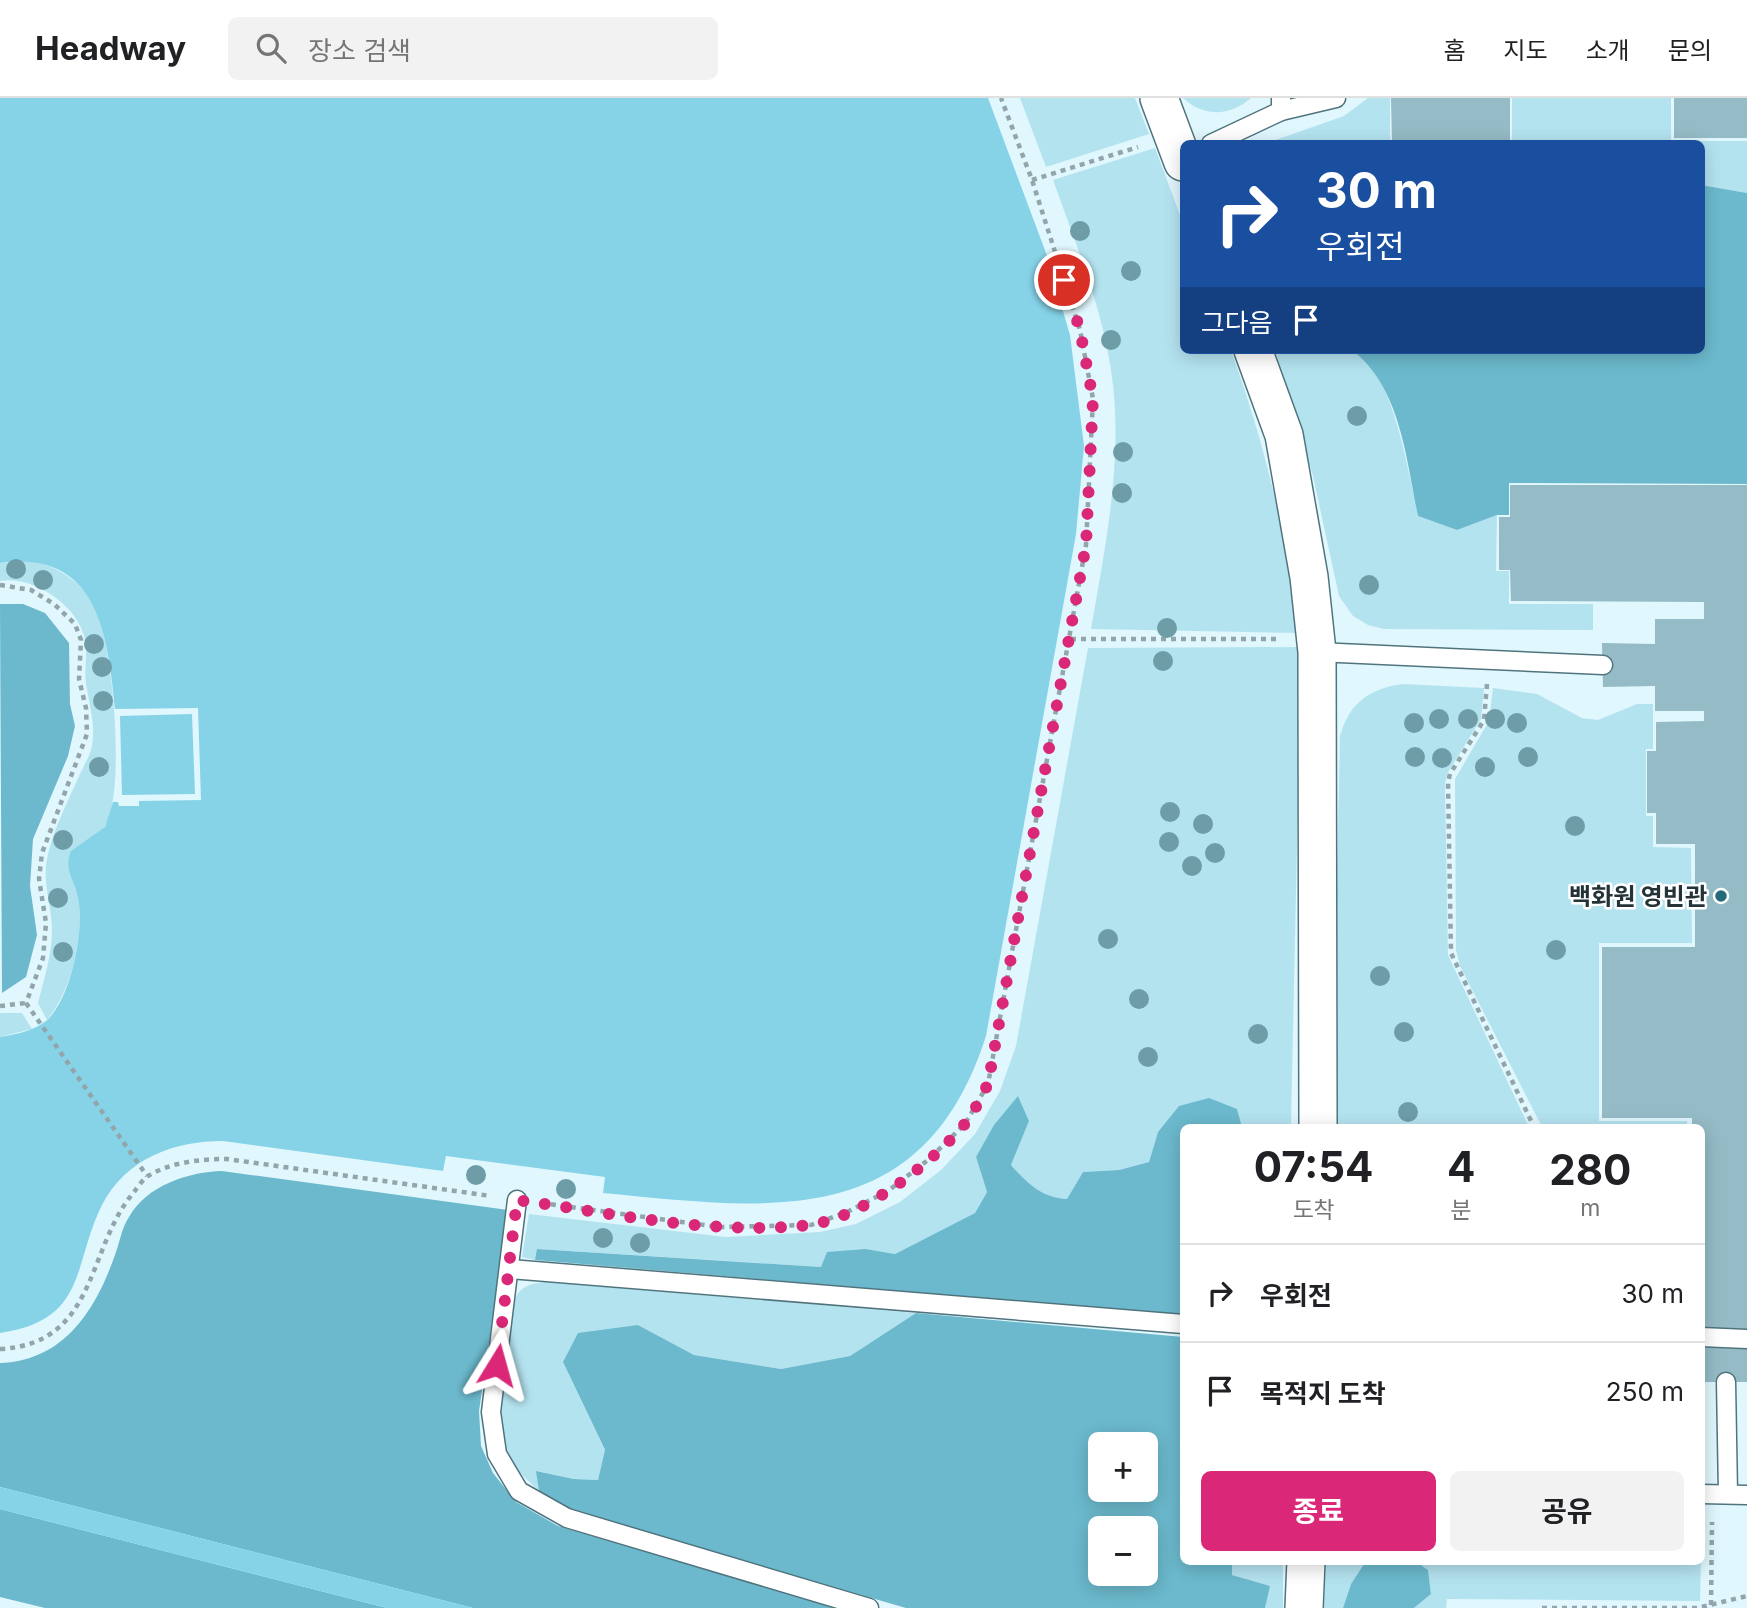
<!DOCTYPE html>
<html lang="ko">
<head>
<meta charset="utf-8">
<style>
  body { margin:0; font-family:Inter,"Noto Sans KR",sans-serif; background:#f2f2f2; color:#202124; height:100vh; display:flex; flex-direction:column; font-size:26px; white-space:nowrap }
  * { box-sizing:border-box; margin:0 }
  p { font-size:23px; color:#757577 }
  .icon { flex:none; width:38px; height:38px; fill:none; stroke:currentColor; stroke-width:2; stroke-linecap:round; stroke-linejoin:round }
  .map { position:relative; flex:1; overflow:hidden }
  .drawer { position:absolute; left:1180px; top:1026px; width:525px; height:441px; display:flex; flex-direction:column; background:#fff; border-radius:10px; box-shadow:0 4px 18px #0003 }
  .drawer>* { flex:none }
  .hud { position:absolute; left:1180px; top:42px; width:525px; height:214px; border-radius:10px; box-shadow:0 4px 18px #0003; background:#1a4fa0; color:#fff; overflow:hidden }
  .controls { position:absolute; left:1088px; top:1334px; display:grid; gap:14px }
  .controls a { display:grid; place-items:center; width:70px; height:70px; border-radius:10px; background:#fff; box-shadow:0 4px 18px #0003; font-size:35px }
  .pin { position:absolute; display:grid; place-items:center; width:60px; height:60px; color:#fff; margin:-30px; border:4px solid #fff; border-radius:50%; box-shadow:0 2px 7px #0007 }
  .me { position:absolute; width:77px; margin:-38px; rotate:8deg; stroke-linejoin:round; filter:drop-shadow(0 0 5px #0008) }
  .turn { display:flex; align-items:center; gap:24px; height:147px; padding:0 21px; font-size:32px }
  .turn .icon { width:91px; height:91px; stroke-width:2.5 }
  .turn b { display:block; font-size:49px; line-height:60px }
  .then { display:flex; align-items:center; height:66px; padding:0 21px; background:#0003; gap:14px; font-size:26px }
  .eta { display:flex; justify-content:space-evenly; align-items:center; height:119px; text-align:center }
  .eta b { font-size:42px; font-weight:700; line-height:49px }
  .button { display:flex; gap:14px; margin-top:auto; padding:14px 21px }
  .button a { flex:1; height:80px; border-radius:10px; background:#db2777; color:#fff; font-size:28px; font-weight:700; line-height:80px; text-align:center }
  .button a+a { background:#f2f2f2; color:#202124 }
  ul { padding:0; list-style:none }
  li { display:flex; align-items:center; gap:21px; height:98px; padding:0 21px; border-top:2px solid #e0e0e0 }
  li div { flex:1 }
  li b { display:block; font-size:26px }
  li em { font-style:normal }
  header { display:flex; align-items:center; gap:42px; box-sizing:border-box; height:98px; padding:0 35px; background:#fff; border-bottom:2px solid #e0e0e0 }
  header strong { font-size:33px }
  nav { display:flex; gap:38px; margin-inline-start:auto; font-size:24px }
  .search { width:490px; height:63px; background:#f2f2f2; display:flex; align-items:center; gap:18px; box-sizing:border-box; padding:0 24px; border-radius:10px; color:#757577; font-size:26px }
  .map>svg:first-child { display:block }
</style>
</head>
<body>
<header>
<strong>Headway</strong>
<div class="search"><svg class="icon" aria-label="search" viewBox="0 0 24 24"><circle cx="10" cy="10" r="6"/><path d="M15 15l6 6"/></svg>장소 검색</div>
<nav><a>홈</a><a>지도</a><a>소개</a><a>문의</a></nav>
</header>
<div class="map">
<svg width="1747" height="1510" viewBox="0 0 1747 1510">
  <rect width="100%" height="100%" fill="#e0f7fd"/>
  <g fill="#b4e3f0">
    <polygon points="1020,0 1135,0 1149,36 1046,69"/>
    <path d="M1183 0H1251C1229 19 1204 19 1183 0Z"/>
    <polygon points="1368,0 1390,0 1390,45 1267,45 1344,18"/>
    <polygon points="1512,0 1671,0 1671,43 1747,43 1747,95 1701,87 1701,46 1512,46"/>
    <path d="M1155 50 1183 125V252H1231C1265 348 1287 434 1296 535L1091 531C1105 450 1122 369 1113 287 1105 216 1077 149 1053 82Z"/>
    <path d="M1275 252C1296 252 1332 247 1351 252 1392 263 1410 382 1418 418L1457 432 1497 417 1496 473H1509V506H1593V532L1384 531 1368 527 1353 518 1339 498 1313 378Z"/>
    <path d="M35 462C61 472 84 485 96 511 113 548 126 694 105 728 98 740 82 746 71 753 72 770 77 786 79 802 83 842 72 891 47 922L38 905C44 881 52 857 52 832 52 810 44 790 46 768 50 737 67 706 79 678 83 669 90 658 92 648 96 626 89 607 86 585 84 571 88 556 85 542 79 508 33 477 0 483V465Z"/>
    <path d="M1298 549 1300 604 1291 1029H1242L1237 1011 1158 1034 1149 1064 1119 1072 1083 1074 1067 1101C1042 1100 1027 1085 1011 1067L1029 1023 1018 998 976 1059 987 1094 975 1115 895 1156 866 1151 821 1169 538 1151 535 1162 522 1159 529 1116 726 1139 820 1134 856 1126 900 1104 941 1072 975 1036 1000 993 1016 948 1088 550Z"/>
    <path d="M1403 586 1484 590 1481 621 1447 676 1445 686 1448 857 1529 1029H1332L1340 638C1349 605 1370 590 1403 586Z"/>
    <polygon points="1493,590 1537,596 1582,620 1598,622 1637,606 1653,606 1653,651 1646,651 1646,718 1653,718 1653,749 1691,750 1692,845 1599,845 1599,1023 1687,1023 1687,1029 1542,1029 1460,868 1456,852 1455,681 1489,623"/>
    <polygon points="0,915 22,915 32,931 0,939"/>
    <path d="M546 1184 916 1215 850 1258 781 1271 694 1257 638 1227 563 1264 605 1353 598 1382 574 1381 537 1373 539 1393C527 1381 509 1368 504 1352 495 1324 507 1243 510 1211 518 1191 524 1186 546 1184Z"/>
    <polygon points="1232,1463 1283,1463 1283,1510 1265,1510 1269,1488 1232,1477"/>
    <polygon points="1326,1463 1366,1463 1351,1486 1343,1510 1324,1510"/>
    <polygon points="1415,1463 1701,1463 1700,1503 1447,1501 1446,1510 1414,1510 1431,1496 1428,1472"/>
  </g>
  <g fill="#6cb9cd" fill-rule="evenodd">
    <path d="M1701 87 1747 95V386L1509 385V417H1497L1457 432 1418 418C1406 361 1401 290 1352 252H1701Z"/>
    <polygon points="0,506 23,506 45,515 69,545 70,606 75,628 68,658 33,741 30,788 37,837 26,879 2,895"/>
    <path d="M1018 998 1029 1023 1011 1067C1027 1085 1042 1100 1067 1101L1083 1074 1119 1072 1149 1064 1158 1034 1179 1008 1209 1000 1237 1011 1242 1029H1183V1217L535 1162 537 1151 821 1169 827 1154 866 1151 895 1156 975 1115 987 1094 976 1059 994 1027Z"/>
    <path d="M222 1073 508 1112 479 1313 481 1348 493 1375 516 1404 558 1428 837 1510H473L0 1389V1265C65 1263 97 1210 116 1154 120 1143 122 1129 129 1119 147 1087 189 1074 222 1073Z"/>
    <path d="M916 1215 1183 1239V1463H1232V1477L1270 1488 1265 1510H906L568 1412 539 1393 536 1373 574 1381 598 1382 605 1352 563 1264 578 1235 638 1227 694 1257 781 1271 850 1258ZM1101 1346H1146V1391H1101ZM1101 1430H1146V1475H1101Z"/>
    <polygon points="0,1411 387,1510 45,1510 0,1499"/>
    <polygon points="1366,1463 1415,1463 1428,1472 1431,1496 1414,1510 1343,1510 1351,1486"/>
  </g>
  <g fill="#86d3e8">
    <path d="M0 0H988L1046 155 1070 237 1084 348 1076 436 986 938C923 1135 770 1111 603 1095L605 1079 446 1058 443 1073 223 1043C173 1043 126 1061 102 1107 72 1167 88 1222 0 1235V939C17 936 31 934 46 923 71 902 85 831 78 800 75 781 63 773 71 753L105 729 113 704H118L119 708H139V703L201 702 198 610 115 611C108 537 98 451 0 465Z"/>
    <polygon points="192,616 195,696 122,697 120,618"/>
    <polygon points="0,1389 473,1510 387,1510 0,1411"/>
  </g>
  <g fill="#95bbc6">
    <polygon points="1391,0 1510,0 1510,46 1392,46"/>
    <rect x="1674" y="0" width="73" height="40"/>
    <polygon points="1510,387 1747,387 1747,1284 1701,1284 1701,1029 1692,1029 1692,1020 1602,1020 1602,849 1695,849 1695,746 1656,746 1656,715 1647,715 1647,653 1656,653 1656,624 1704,623 1704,613 1655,613 1655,588 1603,589 1602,545 1655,546 1655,521 1704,521 1704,504 1511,503 1510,472 1499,472 1499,419 1510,419"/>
  </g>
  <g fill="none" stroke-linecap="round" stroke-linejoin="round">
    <defs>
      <g id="lane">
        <polyline points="1281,13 1336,0"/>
        <polyline points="1211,46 1281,13 1281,0"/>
        <polyline points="1317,554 1603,567"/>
        <polyline points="517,1102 491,1314 497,1356 519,1393 567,1420 869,1510"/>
        <polyline points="510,1171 1183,1226"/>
        <polyline points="1701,1239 1747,1241"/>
        <polyline points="1726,1284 1728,1396"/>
        <polyline points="1701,1396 1747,1397"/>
      </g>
      <g id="street">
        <polyline points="1159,0 1183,64"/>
        <polyline points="1253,252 1284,337 1309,479 1317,554 1318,1029"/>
        <polyline points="1304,1510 1306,1463"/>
      </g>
    </defs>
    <use href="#lane" stroke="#50747e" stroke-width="21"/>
    <use href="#street" stroke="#50747e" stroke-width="40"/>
    <g stroke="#91a5aa" stroke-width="4.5" stroke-dasharray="5 5" stroke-linecap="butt">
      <polyline points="1032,82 1138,49"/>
      <polyline points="0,487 31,492 54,506 75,526 81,542 79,581 86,610 87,636 42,755 39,781 46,825 43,860 26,905"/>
      <polyline points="1071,541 1280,541"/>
      <polyline points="1487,586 1484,622 1450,676 1448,684 1451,855 1534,1029"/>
      <polyline points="26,905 147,1078"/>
      <polyline points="0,908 26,905"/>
      <polyline points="541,1105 719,1129 811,1127 847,1114 888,1093 928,1062 965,1026 988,986 1086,447 1093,301 1080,232 1032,82 1001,0"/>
      <path d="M0 1251C98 1246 86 1150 134 1094 138 1089 143 1081 148 1078 171 1064 201 1061 227 1061L491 1098"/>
      <polyline points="1711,1507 1712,1424"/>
      <polyline points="1542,1510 1697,1510 1747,1498"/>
    </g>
    <use href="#lane" stroke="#fff" stroke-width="18"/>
    <use href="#street" stroke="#fff" stroke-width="37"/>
  </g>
  <g fill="#6e9da8">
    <circle cx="1080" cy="133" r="10"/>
    <circle cx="1131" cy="173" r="10"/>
    <circle cx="1111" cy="242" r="10"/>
    <circle cx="1357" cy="318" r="10"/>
    <circle cx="1123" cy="354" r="10"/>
    <circle cx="1122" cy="395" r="10"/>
    <circle cx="16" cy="471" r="10"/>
    <circle cx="43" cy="482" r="10"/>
    <circle cx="1369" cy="487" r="10"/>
    <circle cx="1167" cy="530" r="10"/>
    <circle cx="94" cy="546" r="10"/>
    <circle cx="1163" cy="563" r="10"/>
    <circle cx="102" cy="569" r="10"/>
    <circle cx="103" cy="603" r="10"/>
    <circle cx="1439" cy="621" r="10"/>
    <circle cx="1468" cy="621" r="10"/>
    <circle cx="1495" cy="621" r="10"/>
    <circle cx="1414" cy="625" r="10"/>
    <circle cx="1517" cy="625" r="10"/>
    <circle cx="1415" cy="659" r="10"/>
    <circle cx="1528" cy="659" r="10"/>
    <circle cx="1442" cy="660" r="10"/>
    <circle cx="99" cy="669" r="10"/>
    <circle cx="1485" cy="669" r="10"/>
    <circle cx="1170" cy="714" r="10"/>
    <circle cx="1203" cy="726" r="10"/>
    <circle cx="1575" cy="728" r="10"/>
    <circle cx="63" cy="742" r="10"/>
    <circle cx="1169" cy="744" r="10"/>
    <circle cx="1215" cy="755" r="10"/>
    <circle cx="1192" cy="768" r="10"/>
    <circle cx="58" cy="800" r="10"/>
    <circle cx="1108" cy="841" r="10"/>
    <circle cx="1556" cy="852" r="10"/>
    <circle cx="63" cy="854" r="10"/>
    <circle cx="1380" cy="878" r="10"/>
    <circle cx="1139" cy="901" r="10"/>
    <circle cx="1404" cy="934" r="10"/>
    <circle cx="1258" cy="936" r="10"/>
    <circle cx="1148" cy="959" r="10"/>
    <circle cx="1408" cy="1014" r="10"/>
    <circle cx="476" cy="1077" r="10"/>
    <circle cx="566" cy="1091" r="10"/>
    <circle cx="603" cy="1140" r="10"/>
    <circle cx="640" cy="1145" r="10"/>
  </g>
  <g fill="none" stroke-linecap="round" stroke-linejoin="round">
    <path stroke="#db2777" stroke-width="12" stroke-dasharray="0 21.6" d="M497 1267 517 1102C613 1115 712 1138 809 1127 862 1120 930 1067 964 1027 974 1015 981 999 988 986L1086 447 1093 301 1080 232 1064 182"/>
  </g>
  <circle fill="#256a7a" stroke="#fff" stroke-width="2.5" cx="1721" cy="798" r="7"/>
  <g text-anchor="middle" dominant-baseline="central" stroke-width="5" stroke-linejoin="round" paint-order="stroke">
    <g font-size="24" font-weight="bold" fill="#233337" stroke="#fff" text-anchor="end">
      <text x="1707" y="798">백화원 영빈관</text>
    </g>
  </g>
</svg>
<div class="controls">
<a>+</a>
<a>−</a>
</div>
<div class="pin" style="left:1064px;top:182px;background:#d93025"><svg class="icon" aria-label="arrive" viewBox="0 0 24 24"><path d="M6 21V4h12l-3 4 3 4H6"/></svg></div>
<svg class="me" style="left:497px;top:1267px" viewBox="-20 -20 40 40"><path d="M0-17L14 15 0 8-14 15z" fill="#db2777" stroke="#fff" stroke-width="4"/></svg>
<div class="hud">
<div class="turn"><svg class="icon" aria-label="right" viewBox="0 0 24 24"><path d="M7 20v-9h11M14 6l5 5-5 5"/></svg><div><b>30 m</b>우회전</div></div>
<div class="then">그다음<svg class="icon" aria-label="arrive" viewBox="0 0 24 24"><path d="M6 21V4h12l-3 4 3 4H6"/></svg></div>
</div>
<section class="drawer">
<div class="eta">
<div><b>07:54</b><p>도착</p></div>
<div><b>4</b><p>분</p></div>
<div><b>280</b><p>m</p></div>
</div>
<ul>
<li><svg class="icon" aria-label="right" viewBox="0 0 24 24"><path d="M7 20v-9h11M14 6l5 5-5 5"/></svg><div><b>우회전</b></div><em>30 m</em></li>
<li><svg class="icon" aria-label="arrive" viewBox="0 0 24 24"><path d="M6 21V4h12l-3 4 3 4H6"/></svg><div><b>목적지 도착</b></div><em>250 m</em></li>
</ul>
<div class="button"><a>종료</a><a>공유</a></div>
</section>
</div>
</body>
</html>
